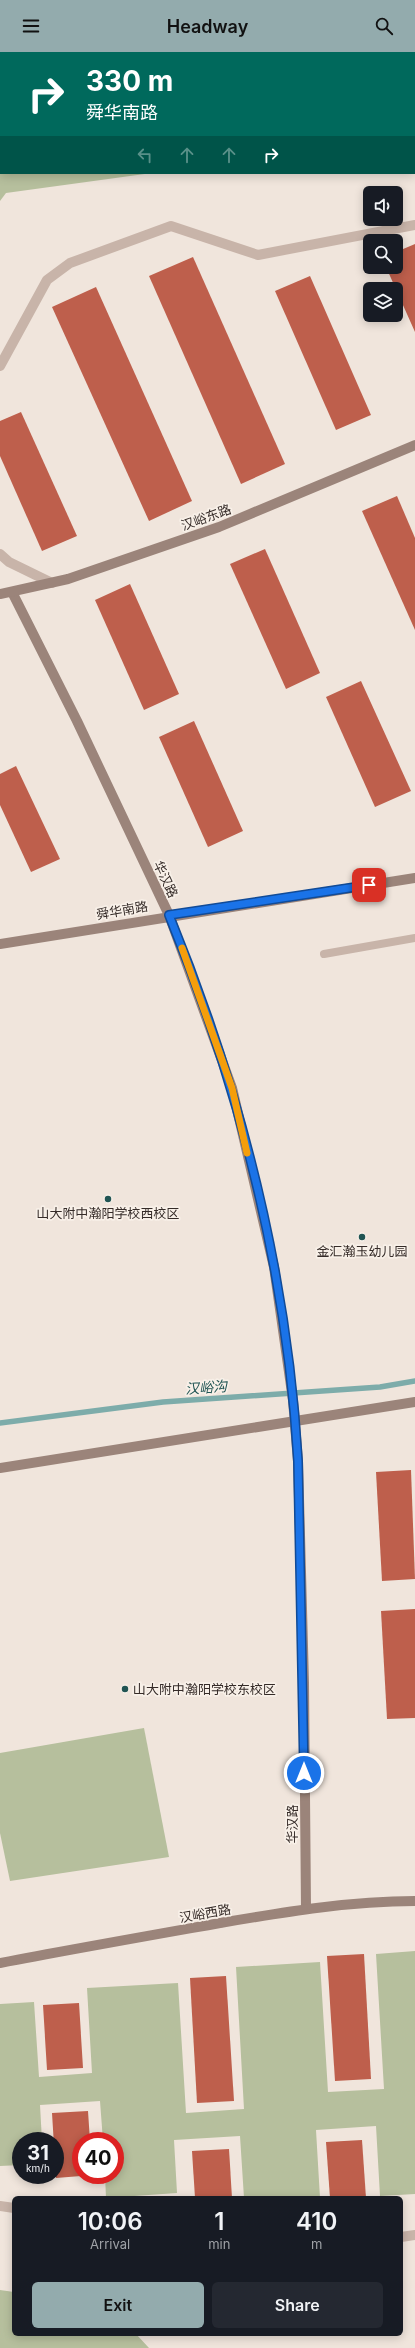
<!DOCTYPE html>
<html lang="en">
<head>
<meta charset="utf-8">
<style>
  body { margin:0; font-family:Inter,"Noto Sans SC",sans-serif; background:#242831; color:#f1f3f6; height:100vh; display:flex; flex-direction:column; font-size:15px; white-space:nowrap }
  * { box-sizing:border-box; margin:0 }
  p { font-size:13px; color:#9ea1a6 }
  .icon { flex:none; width:22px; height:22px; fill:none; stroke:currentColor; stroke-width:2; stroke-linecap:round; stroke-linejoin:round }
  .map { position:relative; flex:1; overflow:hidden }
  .sheet { position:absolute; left:12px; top:2144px; width:391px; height:140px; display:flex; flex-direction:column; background:#171b24; border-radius:6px; box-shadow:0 2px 10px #0003 }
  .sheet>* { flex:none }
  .top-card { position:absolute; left:0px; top:0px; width:415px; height:122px; box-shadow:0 2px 10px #0003; background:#00695c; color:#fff; overflow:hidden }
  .fabs { position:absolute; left:363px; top:134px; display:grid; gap:8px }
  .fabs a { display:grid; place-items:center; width:40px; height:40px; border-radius:6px; background:#171b24; box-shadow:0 2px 10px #0003; font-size:20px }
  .speed { position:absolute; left:12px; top:2080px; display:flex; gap:8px; font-size:20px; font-weight:700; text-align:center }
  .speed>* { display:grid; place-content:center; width:52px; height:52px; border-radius:50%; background:#171b24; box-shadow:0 2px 10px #0003; line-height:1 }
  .speed small { font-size:10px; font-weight:400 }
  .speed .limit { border:6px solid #d22; background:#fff; color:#111 }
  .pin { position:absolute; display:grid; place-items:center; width:34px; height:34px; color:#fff; margin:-17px; border-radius:8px; box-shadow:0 2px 6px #0006 }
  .me { position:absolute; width:44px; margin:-22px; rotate:0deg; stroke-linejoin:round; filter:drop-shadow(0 0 3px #0008) }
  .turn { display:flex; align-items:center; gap:14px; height:84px; padding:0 20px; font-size:18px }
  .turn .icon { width:52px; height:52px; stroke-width:2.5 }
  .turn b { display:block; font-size:28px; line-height:34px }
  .lanes { display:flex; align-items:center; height:38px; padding:0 20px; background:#0003; justify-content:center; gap:20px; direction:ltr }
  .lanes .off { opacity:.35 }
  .eta { display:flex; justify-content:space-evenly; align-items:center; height:68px; text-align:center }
  .eta b { font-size:24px; font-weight:600; line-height:28px }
  .cta { display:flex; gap:8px; margin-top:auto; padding:8px 20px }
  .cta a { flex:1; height:46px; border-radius:6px; background:#93abad; color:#111; font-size:16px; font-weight:600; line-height:46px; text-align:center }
  .cta a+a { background:#242831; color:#f1f3f6 }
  header { display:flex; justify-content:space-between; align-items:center; height:52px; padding:0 20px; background:#93abad; color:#111; font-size:18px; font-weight:600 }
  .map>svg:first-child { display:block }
</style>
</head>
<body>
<header><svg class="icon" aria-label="menu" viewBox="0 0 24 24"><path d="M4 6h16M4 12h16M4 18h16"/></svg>Headway<svg class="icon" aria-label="search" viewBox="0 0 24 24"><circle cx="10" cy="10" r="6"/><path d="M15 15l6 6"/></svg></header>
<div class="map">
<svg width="415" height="2296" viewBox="0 0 415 2296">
  <rect width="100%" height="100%" fill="#f0e5dc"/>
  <g fill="#b6bf9d">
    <polygon points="0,0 415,0 415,86 414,1 1,1 1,121 152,121 6,141 0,149"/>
    <polygon points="144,1676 169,1805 10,1829 0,1781 0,1701"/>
    <polygon points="415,1899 415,2142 380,2144 376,2074 316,2078 320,2146 244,2146 240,2084 174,2088 177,2141 106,2146 105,2123 115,2123 115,2089 103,2089 100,2049 40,2053 42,2089 21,2089 21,2113 0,2114 0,1952 34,1950 39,2025 92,2021 87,1936 178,1931 186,2061 244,2057 236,1915 320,1910 328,2040 384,2037 376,1902"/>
    <polygon points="0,2238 14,2240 14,2282 136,2282 149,2296 0,2296"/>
  </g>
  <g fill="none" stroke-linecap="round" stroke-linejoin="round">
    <polyline stroke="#7dacaa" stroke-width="5.5" points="0,1371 163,1350 380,1335 415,1329"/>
  </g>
  <g fill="#be5f4c">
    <polygon points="415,192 415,280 386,215 396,215 396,200"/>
    <polygon points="193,205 285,412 241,432 149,224"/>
    <polygon points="310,224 371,363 336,378 275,239"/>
    <polygon points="96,235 192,449 149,469 52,255"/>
    <polygon points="21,360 77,484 42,499 0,404 0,369"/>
    <polygon points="397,444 415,486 415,578 362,459"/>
    <polygon points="265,497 320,621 286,637 230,512"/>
    <polygon points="130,532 179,642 144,658 95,548"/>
    <polygon points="361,629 411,739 375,755 326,645"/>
    <polygon points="194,669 243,779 208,795 159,685"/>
    <polygon points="16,714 60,807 31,820 0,753 0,722"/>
    <polygon points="411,1418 415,1527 382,1529 376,1420"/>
    <polygon points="415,1557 415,1666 387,1667 381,1559"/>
    <polygon points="364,1902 371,2027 335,2029 327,1904"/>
    <polygon points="226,1924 234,2049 197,2051 190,1926"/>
    <polygon points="79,1951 83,2016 47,2018 43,1953"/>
    <polygon points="88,2059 90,2089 81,2089 81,2124 56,2126 52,2061"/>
    <polygon points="362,2088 366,2146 330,2146 326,2090"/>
    <polygon points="229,2097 232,2146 195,2146 192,2099"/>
  </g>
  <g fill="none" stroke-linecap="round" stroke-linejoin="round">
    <polyline stroke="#c8b4a9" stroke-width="8" points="324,902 415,886"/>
    <g stroke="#c8b4a9" stroke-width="10">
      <polyline points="0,314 47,228 70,211 171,174 258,203 415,173"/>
      <polyline points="0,502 9,510 52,531"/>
      <polyline points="0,2154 14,2156"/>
      <polyline points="401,2185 415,2183"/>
    </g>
    <g stroke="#9b847a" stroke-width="10">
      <polyline points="12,540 77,669 169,863 232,1036 274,1215 293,1348 298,1409 304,1631 306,1857"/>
      <polyline points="0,542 68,527 219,475 415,393"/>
      <polyline points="0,892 415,826"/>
      <polyline points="0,1416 415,1350"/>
      <path d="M0 1911C73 1897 147 1884 220 1871 285 1860 349 1849 415 1849"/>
    </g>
  </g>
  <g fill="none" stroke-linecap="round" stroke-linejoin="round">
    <defs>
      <path id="route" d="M304 1721 298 1409C287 1222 240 1036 169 863L369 833"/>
    </defs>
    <use href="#route" stroke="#114b97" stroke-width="10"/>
    <use href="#route" stroke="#1a73e8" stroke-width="7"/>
    <polyline stroke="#f59e0b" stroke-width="7" points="182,896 232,1036 247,1101"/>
  </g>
  <g fill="#205453" stroke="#f8f0e8" stroke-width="1.5">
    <circle cx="108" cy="1147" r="4"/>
    <circle cx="362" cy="1185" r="4"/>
    <circle cx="125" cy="1637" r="4"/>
  </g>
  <g text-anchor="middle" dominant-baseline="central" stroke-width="3.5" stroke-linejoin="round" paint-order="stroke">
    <g font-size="13" fill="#352b28" stroke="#f8f0e8">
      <text transform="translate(206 465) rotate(-20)">汉峪东路</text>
      <text transform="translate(166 827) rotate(65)">华汉路</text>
      <text transform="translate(122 858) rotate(-10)">舜华南路</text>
      <text transform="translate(292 1772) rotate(-90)">华汉路</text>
      <text transform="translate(205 1861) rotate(-10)">汉峪西路</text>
    </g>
    <g font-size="13" fill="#352b28" stroke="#f8f0e8">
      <text x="108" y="1161">山大附中瀚阳学校西校区</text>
      <text x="362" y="1199">金汇瀚玉幼儿园</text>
      <text x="133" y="1637" text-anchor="start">山大附中瀚阳学校东校区</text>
    </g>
    <g font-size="14" font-style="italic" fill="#205453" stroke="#f8f0e8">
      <text transform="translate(206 1335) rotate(-4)">汉峪沟</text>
    </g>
  </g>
</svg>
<div class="fabs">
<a><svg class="icon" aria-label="sound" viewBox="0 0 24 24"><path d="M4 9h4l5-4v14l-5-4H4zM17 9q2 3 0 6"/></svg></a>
<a><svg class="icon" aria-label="search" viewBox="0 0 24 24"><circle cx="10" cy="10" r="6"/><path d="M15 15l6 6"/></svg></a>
<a><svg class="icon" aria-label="layers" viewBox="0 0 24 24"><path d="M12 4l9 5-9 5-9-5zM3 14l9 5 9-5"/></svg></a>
</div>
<div class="speed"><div>31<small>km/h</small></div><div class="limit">40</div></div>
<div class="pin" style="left:369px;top:833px;background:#d93025"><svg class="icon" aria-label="arrive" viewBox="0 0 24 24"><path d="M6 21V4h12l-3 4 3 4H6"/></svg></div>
<svg class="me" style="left:304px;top:1721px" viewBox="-20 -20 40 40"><circle r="17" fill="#1a73e8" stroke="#fff" stroke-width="3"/><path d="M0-11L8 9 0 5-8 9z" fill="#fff"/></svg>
<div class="top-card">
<div class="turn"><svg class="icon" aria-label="right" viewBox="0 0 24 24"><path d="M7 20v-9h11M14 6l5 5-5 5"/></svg><div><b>330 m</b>舜华南路</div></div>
<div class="lanes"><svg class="icon off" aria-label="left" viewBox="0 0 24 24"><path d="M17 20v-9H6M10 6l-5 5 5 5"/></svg><svg class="icon off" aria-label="ahead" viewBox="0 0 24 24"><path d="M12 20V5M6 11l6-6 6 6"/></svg><svg class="icon off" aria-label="ahead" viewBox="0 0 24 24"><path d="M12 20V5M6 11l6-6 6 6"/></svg><svg class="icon" aria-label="right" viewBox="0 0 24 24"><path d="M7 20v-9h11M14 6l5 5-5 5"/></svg></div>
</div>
<section class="sheet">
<div class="eta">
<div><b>10:06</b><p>Arrival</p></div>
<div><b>1</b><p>min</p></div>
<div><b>410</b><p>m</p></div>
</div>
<div class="cta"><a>Exit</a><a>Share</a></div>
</section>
</div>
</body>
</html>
